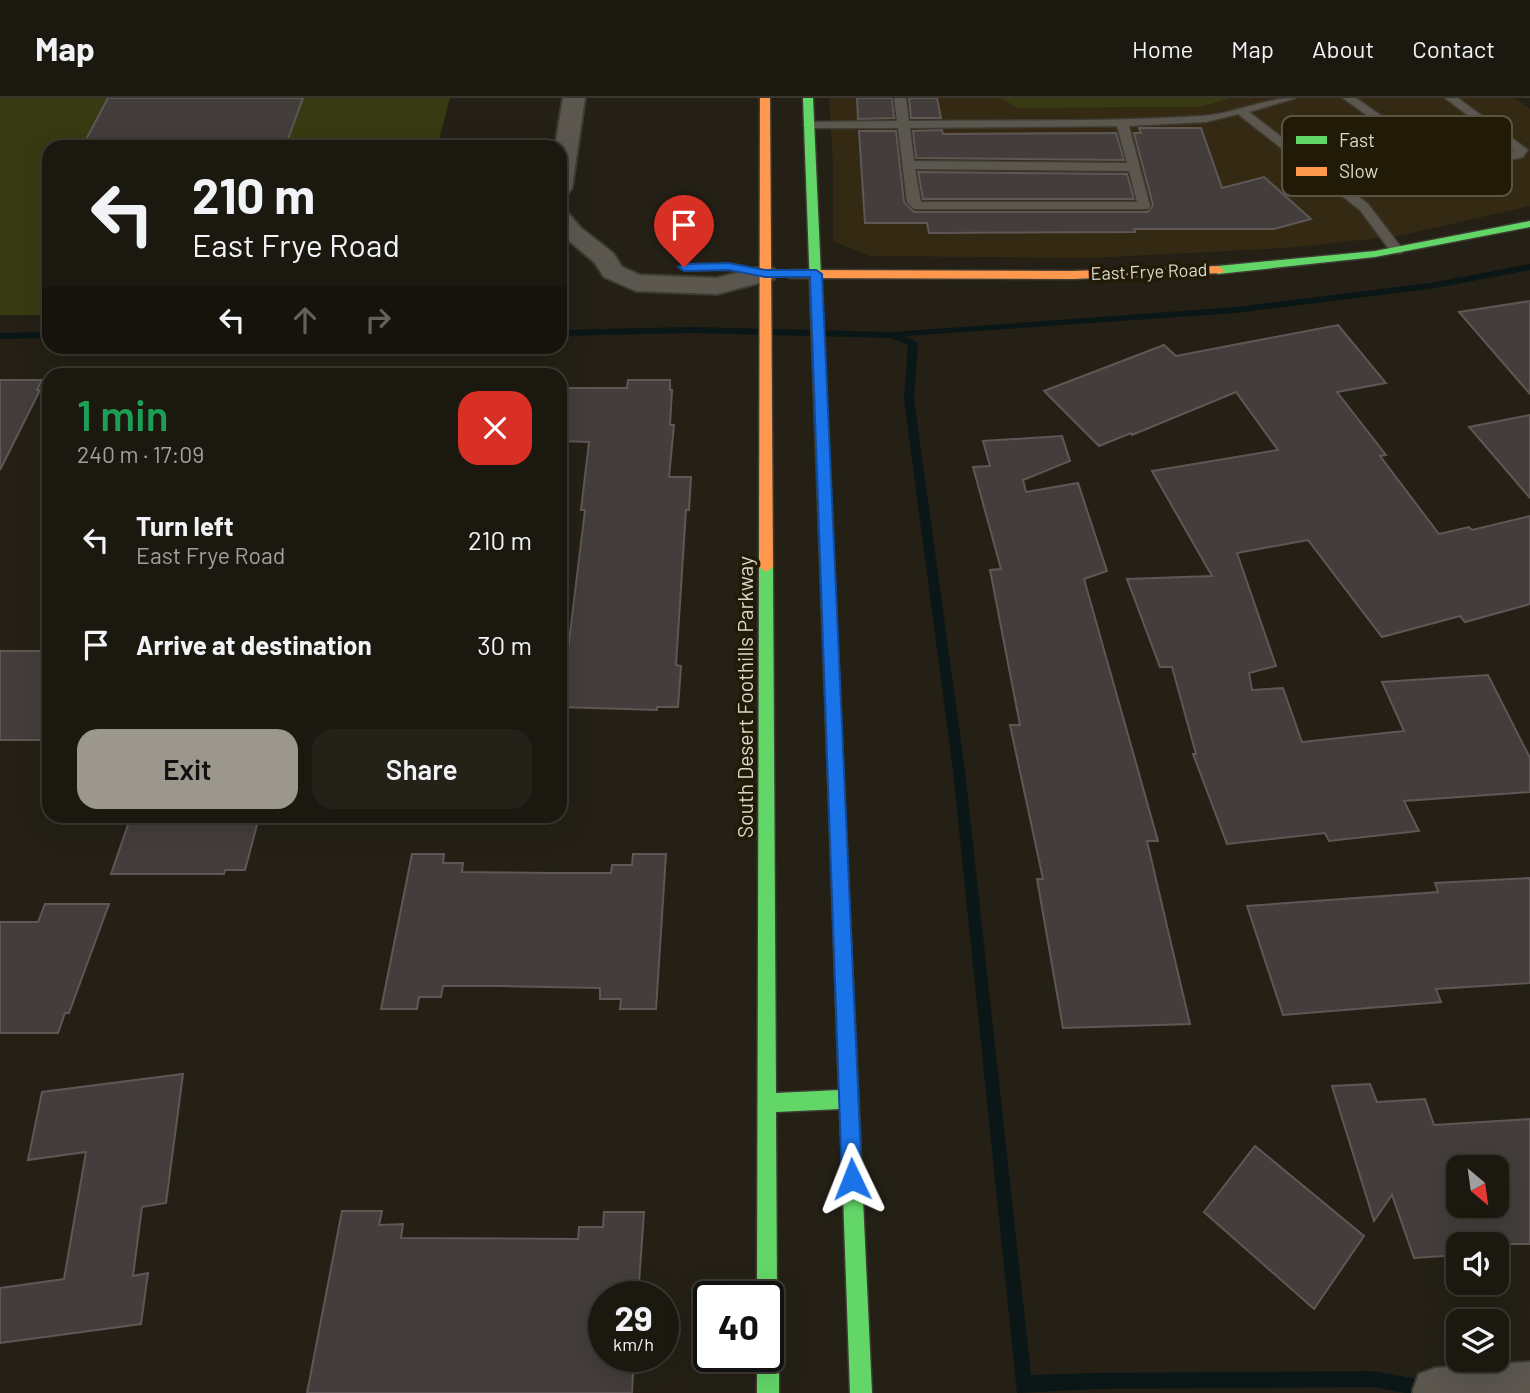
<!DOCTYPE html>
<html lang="en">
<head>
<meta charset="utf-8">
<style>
  body { margin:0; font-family:Barlow,sans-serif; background:#242119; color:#f1f3f6; height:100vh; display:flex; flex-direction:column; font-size:26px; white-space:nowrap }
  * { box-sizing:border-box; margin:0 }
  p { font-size:23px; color:#a0a09f }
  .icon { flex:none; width:38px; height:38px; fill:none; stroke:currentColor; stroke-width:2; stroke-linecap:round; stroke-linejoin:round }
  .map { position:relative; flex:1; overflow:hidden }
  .drawer { position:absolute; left:42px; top:270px; width:525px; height:455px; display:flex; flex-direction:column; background:#1b1810; border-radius:21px; box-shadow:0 7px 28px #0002,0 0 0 2px #393730 }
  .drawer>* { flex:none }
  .hud { position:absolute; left:42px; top:42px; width:525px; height:214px; border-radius:21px; box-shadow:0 7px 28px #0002,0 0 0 2px #393730; background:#1b1810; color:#f1f3f6; overflow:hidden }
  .needle { width:46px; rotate:151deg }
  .controls { position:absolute; left:1446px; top:1057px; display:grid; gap:14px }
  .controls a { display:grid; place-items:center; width:63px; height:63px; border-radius:14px; background:#1b1810; box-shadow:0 7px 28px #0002,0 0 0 2px #393730; font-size:35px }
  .speed { position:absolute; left:588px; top:1183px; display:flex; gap:14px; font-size:35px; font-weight:700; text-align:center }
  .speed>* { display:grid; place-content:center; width:91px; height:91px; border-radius:50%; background:#1b1810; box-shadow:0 7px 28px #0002,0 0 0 2px #393730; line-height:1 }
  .speed small { font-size:18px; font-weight:400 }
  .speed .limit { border:4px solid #111; border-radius:10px; background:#fff; color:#111 }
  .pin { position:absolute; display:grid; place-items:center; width:60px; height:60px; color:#fff; margin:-72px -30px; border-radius:50% 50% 50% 0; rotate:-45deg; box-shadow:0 0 7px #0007 }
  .pin .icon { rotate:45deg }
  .me { position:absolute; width:77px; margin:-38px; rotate:358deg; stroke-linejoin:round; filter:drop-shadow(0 0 5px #0008) }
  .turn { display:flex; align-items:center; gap:24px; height:147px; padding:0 35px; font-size:32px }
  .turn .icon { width:91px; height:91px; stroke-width:2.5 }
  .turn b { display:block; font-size:49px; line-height:60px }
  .lanes { display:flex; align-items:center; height:66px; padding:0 35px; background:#0003; justify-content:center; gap:35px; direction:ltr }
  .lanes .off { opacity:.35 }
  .round { display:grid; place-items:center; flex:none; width:74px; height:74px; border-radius:21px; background:#242119 }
  .headline { display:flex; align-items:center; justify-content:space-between; height:119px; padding:0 35px }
  h1 { font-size:42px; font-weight:600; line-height:52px; color:#1e9e55 }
  .cta { display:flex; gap:14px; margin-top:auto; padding:14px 35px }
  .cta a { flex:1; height:80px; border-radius:21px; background:#9c978c; color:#111; font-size:28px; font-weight:600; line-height:80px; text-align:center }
  .cta a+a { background:#242119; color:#f1f3f6 }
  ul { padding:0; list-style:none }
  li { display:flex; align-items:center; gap:21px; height:105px; padding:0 35px }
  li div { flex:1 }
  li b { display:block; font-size:26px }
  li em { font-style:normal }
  header { display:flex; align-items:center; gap:42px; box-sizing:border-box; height:98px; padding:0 35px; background:#1b1810; border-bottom:2px solid #393730 }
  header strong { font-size:33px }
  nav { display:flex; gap:38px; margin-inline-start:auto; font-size:24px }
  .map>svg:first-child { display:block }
</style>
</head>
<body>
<header>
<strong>Map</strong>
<nav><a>Home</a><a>Map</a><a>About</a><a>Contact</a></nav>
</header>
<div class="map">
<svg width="1530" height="1295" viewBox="0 0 1530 1295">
  <rect width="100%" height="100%" fill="#242016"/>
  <polygon fill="#342a13" points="829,0 1000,0 1018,10 1199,9 1232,0 1515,0 1530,11 1530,108 1398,138 1287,150 1089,160 870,158 833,143 833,65"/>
  <g fill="#383b11">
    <polygon points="0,0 450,0 437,49 49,49 49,217 0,217"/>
    <polygon points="1000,0 1232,0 1199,9 1018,10"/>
  </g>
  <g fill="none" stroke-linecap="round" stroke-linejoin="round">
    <g fill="#0b1617" fill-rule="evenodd">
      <polygon points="1530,166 1530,172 1430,191 1236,215 905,238 918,245 914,301 965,673 1031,1277 1098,1275 1373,1273 1428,1283 1434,1285 1436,1291 1435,1295 1405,1295 1373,1289 1098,1291 1017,1295 953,673 904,301 908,247 891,240 690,235 560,238 560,232 690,229 893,234 1236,209 1430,185"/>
      <polygon points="49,234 49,240 0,241 0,235"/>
    </g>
  </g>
  <g fill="#433d3b" stroke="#5e5755" stroke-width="2" fill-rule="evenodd">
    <polygon points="108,0 303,0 285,49 82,49"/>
    <polygon points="857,0 892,0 894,20 858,21"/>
    <polygon points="909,0 937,0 941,20 911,20"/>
    <polygon points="1139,30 1201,30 1222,90 1264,79 1311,121 1274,131 1134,131 1135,134 929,135 927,125 865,125 859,33 896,33 904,104 914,114 1148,114 1153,107 1134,35 1141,35"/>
    <polygon points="942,32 943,36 1116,35 1124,62 916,60 913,33"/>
    <polygon points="918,74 1127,76 1134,101 923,101"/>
    <polygon points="1530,203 1530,296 1459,214"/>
    <polygon points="1338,227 1386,285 1337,294 1386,357 1380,358 1439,436 1469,429 1472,432 1530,418 1530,506 1465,524 1460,518 1382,539 1308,442 1237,455 1276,568 1249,575 1252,592 1283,590 1302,644 1404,633 1382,584 1488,577 1530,660 1530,694 1404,703 1419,733 1329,743 1325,735 1227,746 1193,656 1196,656 1172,569 1160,569 1127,481 1212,478 1152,373 1278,352 1236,294 1132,337 1131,335 1099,348 1044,293 1164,247 1176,258"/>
    <polygon points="0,282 42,282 37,292 40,292 0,372"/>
    <polygon points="628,282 670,282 670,292 672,292 670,327 674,327 669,379 691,379 689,412 686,412 676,567 681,568 678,609 657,609 657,612 560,609 560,582 562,568 566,568 575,494 585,412 581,412 589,344 560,343 560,290 627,290"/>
    <polygon points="1530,317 1530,400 1469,329"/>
    <polygon points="1062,338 1070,363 1023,382 1026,394 1078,385 1107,473 1084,481 1158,743 1147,743 1190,926 1063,930 1037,781 1043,781 1010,627 1020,627 990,472 1001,471 973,369 990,368 983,343"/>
    <polygon points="0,553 49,553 49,627 43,642 0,642"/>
    <polygon points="152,720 231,720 229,723 258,723 245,772 225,772 224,776 111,776 129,724 151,724"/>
    <polygon points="412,756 444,756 443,765 463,765 462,774 549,775 611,775 612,767 632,767 633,756 666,756 656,911 620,911 621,901 600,901 600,890 500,888 443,888 441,899 419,899 417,911 381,911"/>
    <polygon points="1530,780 1530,885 1436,891 1441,904 1283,917 1247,808 1438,794 1435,785"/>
    <polygon points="45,806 109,806 69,915 65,915 58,935 0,935 0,824 38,824"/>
    <polygon points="183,976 166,1105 142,1109 133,1178 148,1175 141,1226 0,1245 0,1190 64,1181 86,1054 28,1062 42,994"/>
    <path d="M1370 986 1377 1004 1425 1001 1434 1027 1530 1021V1146H1458V1157L1414 1160 1392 1097 1374 1123 1332 988ZM1458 1069H1496V1108H1458Z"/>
    <polygon points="1255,1048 1364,1138 1314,1211 1204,1114"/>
    <polygon points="342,1113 382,1113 379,1127 403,1126 401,1140 578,1141 579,1129 603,1129 604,1114 644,1114 638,1199 604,1199 604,1258 634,1258 632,1295 307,1295"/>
  </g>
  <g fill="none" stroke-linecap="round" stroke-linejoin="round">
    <defs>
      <g id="lane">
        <path d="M894 0H906L909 23C1006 22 1104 24 1202 18 1234 16 1263 0 1296 0L1249 14 1368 106 1403 152 1402 155H1392L1360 112 1238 16 1206 24 1129 28 1150 108 1148 111H914L907 104 898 30H809L803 27 809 24 897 23ZM1117 28 1127 65 914 63 910 30ZM915 71 1129 73 1137 104H921Z"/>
        <polygon points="1343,0 1356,0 1454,69 1515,53 1445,0 1458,0 1528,52 1523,59 1448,76"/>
      </g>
      <g id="street">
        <polygon points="563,0 585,0 572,90 568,95 560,97 560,49 555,49"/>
        <polygon points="560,113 568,115 581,130 613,155 622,169 640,177 717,180 765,168 774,171 777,176 774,181 717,196 636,193 604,179 595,165 560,135"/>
        <polygon points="1530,1264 1530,1295 1413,1295 1413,1292 1419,1276 1435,1270"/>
      </g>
      <g id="fast">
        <polygon points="803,0 813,0 835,490 828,495 821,490"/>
        <polygon points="1530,123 1530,129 1375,159 1218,176 1212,172 1218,168 1375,153"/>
        <polygon points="766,464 773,469 776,995 839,992 830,735 832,730 838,728 844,730 846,735 872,1295 850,1295 840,1011 776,1014 777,1199 774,1206 768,1209 768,1199 757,1199 759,469"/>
        <polygon points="768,1248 775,1251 779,1258 779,1295 757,1295 757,1258 768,1258"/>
      </g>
      <g id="slow">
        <polygon points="760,0 770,0 773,469 766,474 759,469"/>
        <polygon points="1218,168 1224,172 1222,175 1072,181 790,180 784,176 790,172 1072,173"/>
        <polygon points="828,485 835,490 846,735 844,740 838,742 832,740 830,735 821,490"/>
      </g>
    </defs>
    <use href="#lane" stroke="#3e3b33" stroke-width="3"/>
    <use href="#street" stroke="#3e3b33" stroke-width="4"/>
    <use href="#fast" stroke="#3e3b33" stroke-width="3"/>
    <use href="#slow" stroke="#3e3b33" stroke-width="3"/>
    <use href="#lane" fill="#5b574f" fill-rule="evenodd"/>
    <use href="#street" fill="#5b574f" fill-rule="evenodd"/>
    <use href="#fast" fill="#63d668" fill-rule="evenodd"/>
    <use href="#slow" fill="#ff974d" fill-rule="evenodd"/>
  </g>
  <polygon fill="#1a73e8" stroke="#114b97" stroke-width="2" points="729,165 765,172 816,172 822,176 862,1081 859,1088 852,1091 845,1088 842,1081 810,179 765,179 729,172 684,173 678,169 684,166"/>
  <g text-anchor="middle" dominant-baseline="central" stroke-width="7" stroke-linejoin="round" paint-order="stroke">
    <g font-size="18" fill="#dcd7cb" stroke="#201a07">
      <text transform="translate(1149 173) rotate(-2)">East Frye Road</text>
    </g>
    <g font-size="21" fill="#dcd7cb" stroke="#201a07">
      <text transform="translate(744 599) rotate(-90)">South Desert Foothills Parkway</text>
    </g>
  </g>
  <rect x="1282" y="18" width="230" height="80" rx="10" fill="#201a07" stroke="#585342" stroke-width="2"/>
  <rect x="1296" y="38" width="31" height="8" fill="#63d668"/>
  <rect x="1296" y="69" width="31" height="9" fill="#ff974d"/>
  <g font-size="19" fill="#dcd7cb">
    <text x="1339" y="49">Fast</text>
    <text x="1339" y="80">Slow</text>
  </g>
</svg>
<div class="controls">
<a><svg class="needle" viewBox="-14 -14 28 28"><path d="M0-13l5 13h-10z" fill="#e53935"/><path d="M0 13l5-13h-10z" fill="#a0a09f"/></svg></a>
<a><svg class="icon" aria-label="sound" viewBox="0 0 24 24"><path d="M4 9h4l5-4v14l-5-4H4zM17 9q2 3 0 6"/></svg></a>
<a><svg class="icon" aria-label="layers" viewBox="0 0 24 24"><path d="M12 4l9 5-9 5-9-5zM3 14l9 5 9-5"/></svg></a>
</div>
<div class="speed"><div>29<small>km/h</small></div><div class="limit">40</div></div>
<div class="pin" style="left:684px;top:169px;background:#d93025"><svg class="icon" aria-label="arrive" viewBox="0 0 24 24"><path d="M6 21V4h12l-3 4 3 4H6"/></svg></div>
<svg class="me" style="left:852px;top:1081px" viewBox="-20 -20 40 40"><path d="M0-17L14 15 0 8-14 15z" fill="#1a73e8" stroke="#fff" stroke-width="4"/></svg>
<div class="hud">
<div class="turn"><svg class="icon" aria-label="left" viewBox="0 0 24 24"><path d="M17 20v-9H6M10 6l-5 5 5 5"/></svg><div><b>210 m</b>East Frye Road</div></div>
<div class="lanes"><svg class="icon" aria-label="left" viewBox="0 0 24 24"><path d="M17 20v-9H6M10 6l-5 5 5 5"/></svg><svg class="icon off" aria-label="ahead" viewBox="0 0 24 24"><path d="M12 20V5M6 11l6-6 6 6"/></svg><svg class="icon off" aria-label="right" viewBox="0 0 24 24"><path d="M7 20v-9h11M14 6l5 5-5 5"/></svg></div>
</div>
<section class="drawer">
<div class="headline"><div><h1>1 min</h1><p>240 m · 17:09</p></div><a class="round" style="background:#d93025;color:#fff"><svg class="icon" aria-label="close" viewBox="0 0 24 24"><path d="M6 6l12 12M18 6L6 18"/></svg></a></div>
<ul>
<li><svg class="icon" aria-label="left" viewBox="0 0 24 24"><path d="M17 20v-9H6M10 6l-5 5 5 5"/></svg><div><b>Turn left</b><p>East Frye Road</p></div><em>210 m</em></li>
<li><svg class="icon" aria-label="arrive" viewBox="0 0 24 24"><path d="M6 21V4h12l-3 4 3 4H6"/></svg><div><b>Arrive at destination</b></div><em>30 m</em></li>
</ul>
<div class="cta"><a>Exit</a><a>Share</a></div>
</section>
</div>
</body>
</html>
